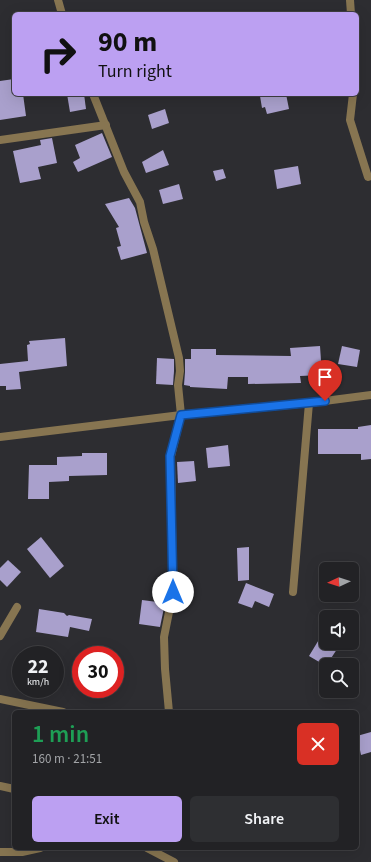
<!DOCTYPE html>
<html lang="en">
<head>
<meta charset="utf-8">
<style>
  body { margin:0; font-family:"Source Sans 3",sans-serif; background:#2e2f32; color:#f1f3f6; height:100vh; display:flex; flex-direction:column; font-size:15px; white-space:nowrap }
  * { box-sizing:border-box; margin:0 }
  p { font-size:13px; color:#a2a4a7 }
  .icon { flex:none; width:22px; height:22px; fill:none; stroke:currentColor; stroke-width:2; stroke-linecap:round; stroke-linejoin:round }
  .map { position:relative; flex:1; overflow:hidden }
  .details { position:absolute; left:12px; top:710px; width:347px; height:140px; display:flex; flex-direction:column; background:#222225; border-radius:6px; box-shadow:0 4px 16px #0002,0 0 0 1px #3f3f42 }
  .details>* { flex:none }
  .banner { position:absolute; left:12px; top:12px; width:347px; height:84px; border-radius:6px; box-shadow:0 4px 16px #0002,0 0 0 1px #3f3f42; background:#bca0f2; color:#111; overflow:hidden }
  .needle { width:26px; rotate:266deg }
  .tools { position:absolute; left:319px; top:562px; display:grid; gap:8px }
  .tools a { display:grid; place-items:center; width:40px; height:40px; border-radius:6px; background:#222225; box-shadow:0 4px 16px #0002,0 0 0 1px #3f3f42; font-size:20px }
  .speed { position:absolute; left:12px; top:646px; display:flex; gap:8px; font-size:20px; font-weight:700; text-align:center }
  .speed>* { display:grid; place-content:center; width:52px; height:52px; border-radius:50%; background:#222225; box-shadow:0 4px 16px #0002,0 0 0 1px #3f3f42; line-height:1 }
  .speed small { font-size:10px; font-weight:400 }
  .speed .limit { border:6px solid #d22; background:#fff; color:#111 }
  .pin { position:absolute; display:grid; place-items:center; width:34px; height:34px; color:#fff; margin:-41px -17px; border-radius:50% 50% 50% 0; rotate:-45deg; box-shadow:0 0 4px #0007 }
  .pin .icon { rotate:45deg }
  .me { position:absolute; width:44px; margin:-22px; rotate:0deg; stroke-linejoin:round; filter:drop-shadow(0 0 3px #0008) }
  .turn { display:flex; align-items:center; gap:14px; height:84px; padding:0 20px; font-size:18px }
  .turn .icon { width:52px; height:52px; stroke-width:2.5 }
  .turn b { display:block; font-size:28px; line-height:34px }
  .round { display:grid; place-items:center; flex:none; width:42px; height:42px; border-radius:6px; background:#2e2f32 }
  .overview { display:flex; align-items:center; justify-content:space-between; height:68px; padding:0 20px }
  h1 { font-size:24px; font-weight:600; line-height:30px; color:#1e9e55 }
  .button { display:flex; gap:8px; margin-top:auto; padding:8px 20px }
  .button a { flex:1; height:46px; border-radius:6px; background:#bca0f2; color:#111; font-size:16px; font-weight:600; line-height:46px; text-align:center }
  .button a+a { background:#2e2f32; color:#f1f3f6 }
  .map>svg:first-child { display:block }
</style>
</head>
<body>
<div class="map">
<svg width="371" height="862" viewBox="0 0 371 862">
  <rect width="100%" height="100%" fill="#2d2d31"/>
  <g fill="#a9a0cc">
    <polygon points="14,79 14,94 23,94 26,116 0,120 0,81"/>
    <polygon points="67,94 84,94 86,109 70,112"/>
    <polygon points="270,94 286,94 289,109 267,114 265,107 262,108 260,96"/>
    <polygon points="165,109 169,123 152,129 148,115"/>
    <polygon points="102,133 112,157 78,172 73,162 80,158 75,145"/>
    <polygon points="52,138 57,163 38,167 41,179 20,183 13,151 41,145 40,140"/>
    <polygon points="163,150 169,165 146,173 142,162"/>
    <polygon points="298,166 301,184 277,189 274,170"/>
    <polygon points="223,169 226,178 216,181 213,171"/>
    <polygon points="179,184 183,199 163,204 159,190"/>
    <polygon points="129,198 135,208 147,253 121,260 117,247 121,246 116,228 119,227 105,204"/>
    <polygon points="65,338 67,366 19,372 21,389 6,390 6,386 0,386 0,364 28,361 27,345 30,344 29,341"/>
    <polygon points="320,346 322,375 300,376 301,383 248,384 248,377 228,377 227,389 190,387 190,386 184,385 185,372 185,359 191,359 191,349 216,349 216,355 291,356 290,348"/>
    <polygon points="342,346 360,350 357,367 338,364"/>
    <polygon points="157,358 174,359 174,371 173,385 156,384"/>
    <polygon points="371,425 371,459 361,460 361,454 318,454 318,429 358,429 358,427"/>
    <polygon points="228,445 230,466 208,468 206,448"/>
    <polygon points="82,453 107,453 107,475 69,476 69,481 49,482 49,499 28,499 29,465 57,465 57,457 82,456"/>
    <polygon points="194,461 196,481 178,483 177,462"/>
    <polygon points="41,537 64,566 50,578 27,549"/>
    <polygon points="249,547 249,580 238,581 237,548"/>
    <polygon points="8,560 21,572 7,587 0,580 0,568"/>
    <polygon points="246,583 274,594 269,607 255,601 252,608 238,603"/>
    <polygon points="142,600 165,603 160,627 139,624"/>
    <polygon points="39,609 64,613 67,616 69,615 92,619 89,631 70,627 68,637 36,632"/>
    <polygon points="326,628 326,643 341,643 326,666 309,656"/>
    <polygon points="371,732 371,752 361,755 357,736"/>
  </g>
  <g fill="none" stroke-linecap="round" stroke-linejoin="round">
    <g stroke="#877551" stroke-width="8">
      <polyline points="58,0 62,14"/>
      <polyline points="350,0 351,14"/>
      <polyline points="93,94 124,172 140,202 144,222 153,249 179,358 180,371 178,385 181,415 171,456 173,592 164,637 165,669 169,712"/>
      <polyline points="353,94 350,120 368,177"/>
      <polyline points="0,140 106,125"/>
      <polyline points="0,437 181,415 309,403 371,395"/>
      <polyline points="293,592 309,403"/>
      <polyline points="0,636 17,607"/>
      <polyline points="0,699 63,712"/>
      <polyline points="0,786 14,789"/>
      <polyline points="147,848 174,862"/>
      <polyline points="0,852 22,852 40,848"/>
    </g>
  </g>
  <g fill="none" stroke-linecap="round" stroke-linejoin="round">
    <defs>
      <polyline id="route" points="173,592 170,456 181,415 325,401"/>
    </defs>
    <use href="#route" stroke="#114b97" stroke-width="10"/>
    <use href="#route" stroke="#1a73e8" stroke-width="7"/>
  </g>
</svg>
<div class="tools">
<a><svg class="needle" viewBox="-14 -14 28 28"><path d="M0-13l5 13h-10z" fill="#e53935"/><path d="M0 13l5-13h-10z" fill="#a2a4a7"/></svg></a>
<a><svg class="icon" aria-label="sound" viewBox="0 0 24 24"><path d="M4 9h4l5-4v14l-5-4H4zM17 9q2 3 0 6"/></svg></a>
<a><svg class="icon" aria-label="search" viewBox="0 0 24 24"><circle cx="10" cy="10" r="6"/><path d="M15 15l6 6"/></svg></a>
</div>
<div class="speed"><div>22<small>km/h</small></div><div class="limit">30</div></div>
<div class="pin" style="left:325px;top:401px;background:#d93025"><svg class="icon" aria-label="arrive" viewBox="0 0 24 24"><path d="M6 21V4h12l-3 4 3 4H6"/></svg></div>
<svg class="me" style="left:173px;top:592px" viewBox="-20 -20 40 40"><circle r="19" fill="#fff"/><path d="M0-13L10 11 0 6-10 11z" fill="#1a73e8"/></svg>
<div class="banner">
<div class="turn"><svg class="icon" aria-label="right" viewBox="0 0 24 24"><path d="M7 20v-9h11M14 6l5 5-5 5"/></svg><div><b>90 m</b>Turn right</div></div>
</div>
<section class="details">
<div class="overview"><div><h1>1 min</h1><p>160 m · 21:51</p></div><a class="round" style="background:#d93025;color:#fff"><svg class="icon" aria-label="close" viewBox="0 0 24 24"><path d="M6 6l12 12M18 6L6 18"/></svg></a></div>
<div class="button"><a>Exit</a><a>Share</a></div>
</section>
</div>
</body>
</html>
